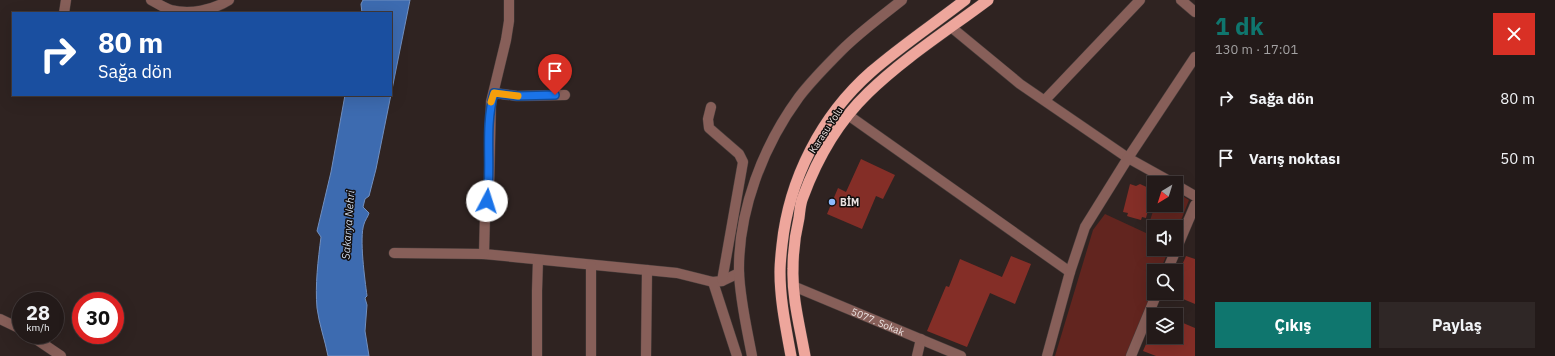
<!DOCTYPE html>
<html lang="tr">
<head>
<meta charset="utf-8">
<style>
  body { margin:0; font-family:"IBM Plex Sans",sans-serif; background:#2f2726; color:#f1f3f6; height:100vh; display:flex; flex-direction:column; font-size:15px; white-space:nowrap }
  * { box-sizing:border-box; margin:0 }
  p { font-size:13px; color:#a3a1a2 }
  .icon { flex:none; width:22px; height:22px; fill:none; stroke:currentColor; stroke-width:2; stroke-linecap:round; stroke-linejoin:round }
  .map { position:relative; flex:1; overflow:hidden }
  .panel { display:flex; flex-direction:column; background:#231a19; width:360px }
  .panel>* { flex:none }
  .guide { position:absolute; left:12px; top:12px; width:380px; height:84px; border-radius:0px; box-shadow:0 4px 16px #0002,0 0 0 1px #403838; background:#1a4fa0; color:#fff; overflow:hidden }
  .needle { width:26px; rotate:218deg }
  .fabs { position:absolute; left:1147px; top:176px; display:grid; gap:8px }
  .fabs a { display:grid; place-items:center; width:36px; height:36px; border-radius:0px; background:#231a19; box-shadow:0 4px 16px #0002,0 0 0 1px #403838; font-size:20px }
  .speed { position:absolute; left:12px; top:292px; display:flex; gap:8px; font-size:20px; font-weight:700; text-align:center }
  .speed>* { display:grid; place-content:center; width:52px; height:52px; border-radius:50%; background:#231a19; box-shadow:0 4px 16px #0002,0 0 0 1px #403838; line-height:1 }
  .speed small { font-size:10px; font-weight:400 }
  .speed .limit { border:6px solid #d22; background:#fff; color:#111 }
  .pin { position:absolute; display:grid; place-items:center; width:34px; height:34px; color:#fff; margin:-41px -17px; border-radius:50% 50% 50% 0; rotate:-45deg; box-shadow:0 0 4px #0007 }
  .pin .icon { rotate:45deg }
  .me { position:absolute; width:44px; margin:-22px; rotate:5deg; stroke-linejoin:round; filter:drop-shadow(0 0 3px #0008) }
  .turn { display:flex; align-items:center; gap:14px; height:84px; padding:0 20px; font-size:18px }
  .turn .icon { width:52px; height:52px; stroke-width:2.5 }
  .turn b { display:block; font-size:28px; line-height:34px }
  .round { display:grid; place-items:center; flex:none; width:42px; height:42px; border-radius:0px; background:#2f2726 }
  .head { display:flex; align-items:center; justify-content:space-between; height:68px; padding:0 20px }
  h1 { font-size:24px; font-weight:700; line-height:30px; color:#0f766e }
  .primary-button { display:flex; gap:8px; margin-top:auto; padding:8px 20px }
  .primary-button a { flex:1; height:46px; border-radius:0px; background:#0f766e; color:#fff; font-size:16px; font-weight:700; line-height:46px; text-align:center }
  .primary-button a+a { background:#2f2726; color:#f1f3f6 }
  ul { padding:0; list-style:none }
  li { display:flex; align-items:center; gap:12px; height:60px; padding:0 20px }
  li div { flex:1 }
  li b { display:block; font-size:15px }
  li em { font-style:normal }
  main { display:flex; flex:1; min-height:0 }
  .map>svg:first-child { display:block }
</style>
</head>
<body>
<main>
<div class="map">
<svg width="1195" height="356" viewBox="0 0 1195 356">
  <rect width="100%" height="100%" fill="#2f2321"/>
  <polygon fill="#62251f" points="1176,192 1189,200 1176,233 1176,227 1154,227 1154,249 1169,249 1160,271 1154,271 1154,287 1126,356 1055,356 1093,230 1105,214 1146,233 1155,205 1176,205"/>
  <path fill="#3d6bb0" stroke="#718fbf" d="M363 0H410L376 169 369 196 365 199 363 207 369 213C368 217 365 220 364 224 359 238 365 280 367 296L365 298 367 305 365 331 369 356H328C325 340 319 324 317 308 315 285 318 260 321 237L317 231 331 172 345 95H391V13H362L361 4Z"/>
  <g fill="#842e27">
    <polygon points="861,159 895,175 883,199 876,196 862,229 827,214 838,188 846,192"/>
    <polygon points="1130,184 1136,186 1140,184 1153,190 1146,218 1142,217 1141,220 1130,217 1127,216 1128,213 1123,212"/>
    <polygon points="1011,256 1031,264 1015,304 990,293 967,347 927,331 946,286 949,287 960,259 1002,277"/>
    <polygon points="1186,256 1195,259 1195,304 1176,296 1176,279"/>
    <polygon points="1176,320 1195,328 1195,356 1156,356 1143,351 1149,337 1176,337"/>
  </g>
  <g fill="none" stroke-linecap="round" stroke-linejoin="round">
    <defs>
      <g id="minor">
        <path d="M151 0C157 3 164 8 171 10 190 15 213 10 229 0"/>
        <polyline points="509,0 509,21 506,40 491,102 489,188 485,215 484,254 677,273 713,282 722,281 739,273"/>
        <polyline points="1181,0 1195,12"/>
        <polyline points="64,13 66,0"/>
        <polyline points="951,27 1020,84 1128,158 1173,183"/>
        <polyline points="494,93 517,96 565,95"/>
        <polyline points="1045,100 1140,0"/>
        <polyline points="711,107 708,119 709,128 739,154 743,162 722,281"/>
        <polyline points="848,115 1070,272"/>
        <polyline points="1176,185 1195,196"/>
        <polyline points="394,253 484,254"/>
        <polyline points="591,265 591,356"/>
        <polyline points="1167,271 1195,205"/>
        <polyline points="713,282 737,356"/>
        <path id="s1" d="M793 286 961 356"/>
        <polyline points="0,319 21,329"/>
        <polyline points="30,335 61,356"/>
        <polyline points="537,356 537,291 538,260"/>
        <polyline points="646,356 647,270"/>
        <path d="M752 356C747 329 740 300 739 272 738 211 763 146 799 97 812 80 827 65 842 50 860 32 882 16 902 0"/>
        <polyline points="917,356 921,339"/>
        <polyline points="1047,356 1070,272 1085,227 1128,158 1195,57"/>
        <polyline points="1131,356 1157,293"/>
      </g>
      <g id="trunk">
        <path d="M791 356C786 328 780 301 780 272 780 263 781 254 782 245 789 179 821 116 871 72 901 46 934 24 965 0"/>
        <path d="M805 356C800 327 792 298 793 269 793 252 795 235 799 218 800 211 800 204 803 197 817 159 839 121 868 93 904 58 948 30 988 0"/>
      </g>
    </defs>
    <use href="#minor" stroke="#493e3c" stroke-width="11"/>
    <use href="#trunk" stroke="#493e3c" stroke-width="12"/>
    <use href="#minor" stroke="#875f59" stroke-width="10"/>
    <use href="#trunk" stroke="#eea69c" stroke-width="11"/>
  </g>
  <g fill="none" stroke-linecap="round" stroke-linejoin="round">
    <defs>
      <path id="route" d="M487 201C492 166 484 128 494 93L517 96 555 95"/>
    </defs>
    <use href="#route" stroke="#114b97" stroke-width="10"/>
    <use href="#route" stroke="#1a73e8" stroke-width="7"/>
    <polyline stroke="#f59e0b" stroke-width="7" points="491,102 494,93 518,96"/>
  </g>
  <circle fill="#8cb9fc" stroke="#130e0d" stroke-width="1.5" cx="832" cy="202" r="4"/>
  <g text-anchor="middle" dominant-baseline="central" stroke-width="3" stroke-linejoin="round" paint-order="stroke">
    <g font-size="10" fill="#ebe2e1" stroke="#130e0d">
      <text transform="translate(826 130) rotate(-57)">Karasu Yolu</text>
      <text stroke="none"><textPath href="#s1" startOffset="92">5077. Sokak</textPath></text>
    </g>
    <g font-size="10" font-weight="bold" fill="#ebe2e1" stroke="#130e0d" text-anchor="start">
      <text x="840" y="202">BİM</text>
    </g>
    <g font-size="11" font-style="italic" fill="#cedbee" stroke="#130e0d">
      <text transform="translate(348 225) rotate(-86)">Sakarya Nehri</text>
    </g>
  </g>
</svg>
<div class="fabs">
<a><svg class="needle" viewBox="-14 -14 28 28"><path d="M0-13l5 13h-10z" fill="#e53935"/><path d="M0 13l5-13h-10z" fill="#a3a1a2"/></svg></a>
<a><svg class="icon" aria-label="sound" viewBox="0 0 24 24"><path d="M4 9h4l5-4v14l-5-4H4zM17 9q2 3 0 6"/></svg></a>
<a><svg class="icon" aria-label="search" viewBox="0 0 24 24"><circle cx="10" cy="10" r="6"/><path d="M15 15l6 6"/></svg></a>
<a><svg class="icon" aria-label="layers" viewBox="0 0 24 24"><path d="M12 4l9 5-9 5-9-5zM3 14l9 5 9-5"/></svg></a>
</div>
<div class="speed"><div>28<small>km/h</small></div><div class="limit">30</div></div>
<div class="pin" style="left:555px;top:95px;background:#d93025"><svg class="icon" aria-label="arrive" viewBox="0 0 24 24"><path d="M6 21V4h12l-3 4 3 4H6"/></svg></div>
<svg class="me" style="left:487px;top:201px" viewBox="-20 -20 40 40"><circle r="19" fill="#fff"/><path d="M0-13L10 11 0 6-10 11z" fill="#1a73e8"/></svg>
<div class="guide">
<div class="turn"><svg class="icon" aria-label="right" viewBox="0 0 24 24"><path d="M7 20v-9h11M14 6l5 5-5 5"/></svg><div><b>80 m</b>Sağa dön</div></div>
</div>
</div>
<section class="panel">
<div class="head"><div><h1>1 dk</h1><p>130 m · 17:01</p></div><a class="round" style="background:#d93025;color:#fff"><svg class="icon" aria-label="close" viewBox="0 0 24 24"><path d="M6 6l12 12M18 6L6 18"/></svg></a></div>
<ul>
<li><svg class="icon" aria-label="right" viewBox="0 0 24 24"><path d="M7 20v-9h11M14 6l5 5-5 5"/></svg><div><b>Sağa dön</b></div><em>80 m</em></li>
<li><svg class="icon" aria-label="arrive" viewBox="0 0 24 24"><path d="M6 21V4h12l-3 4 3 4H6"/></svg><div><b>Varış noktası</b></div><em>50 m</em></li>
</ul>
<div class="primary-button"><a>Çıkış</a><a>Paylaş</a></div>
</section>
</main>
</body>
</html>
